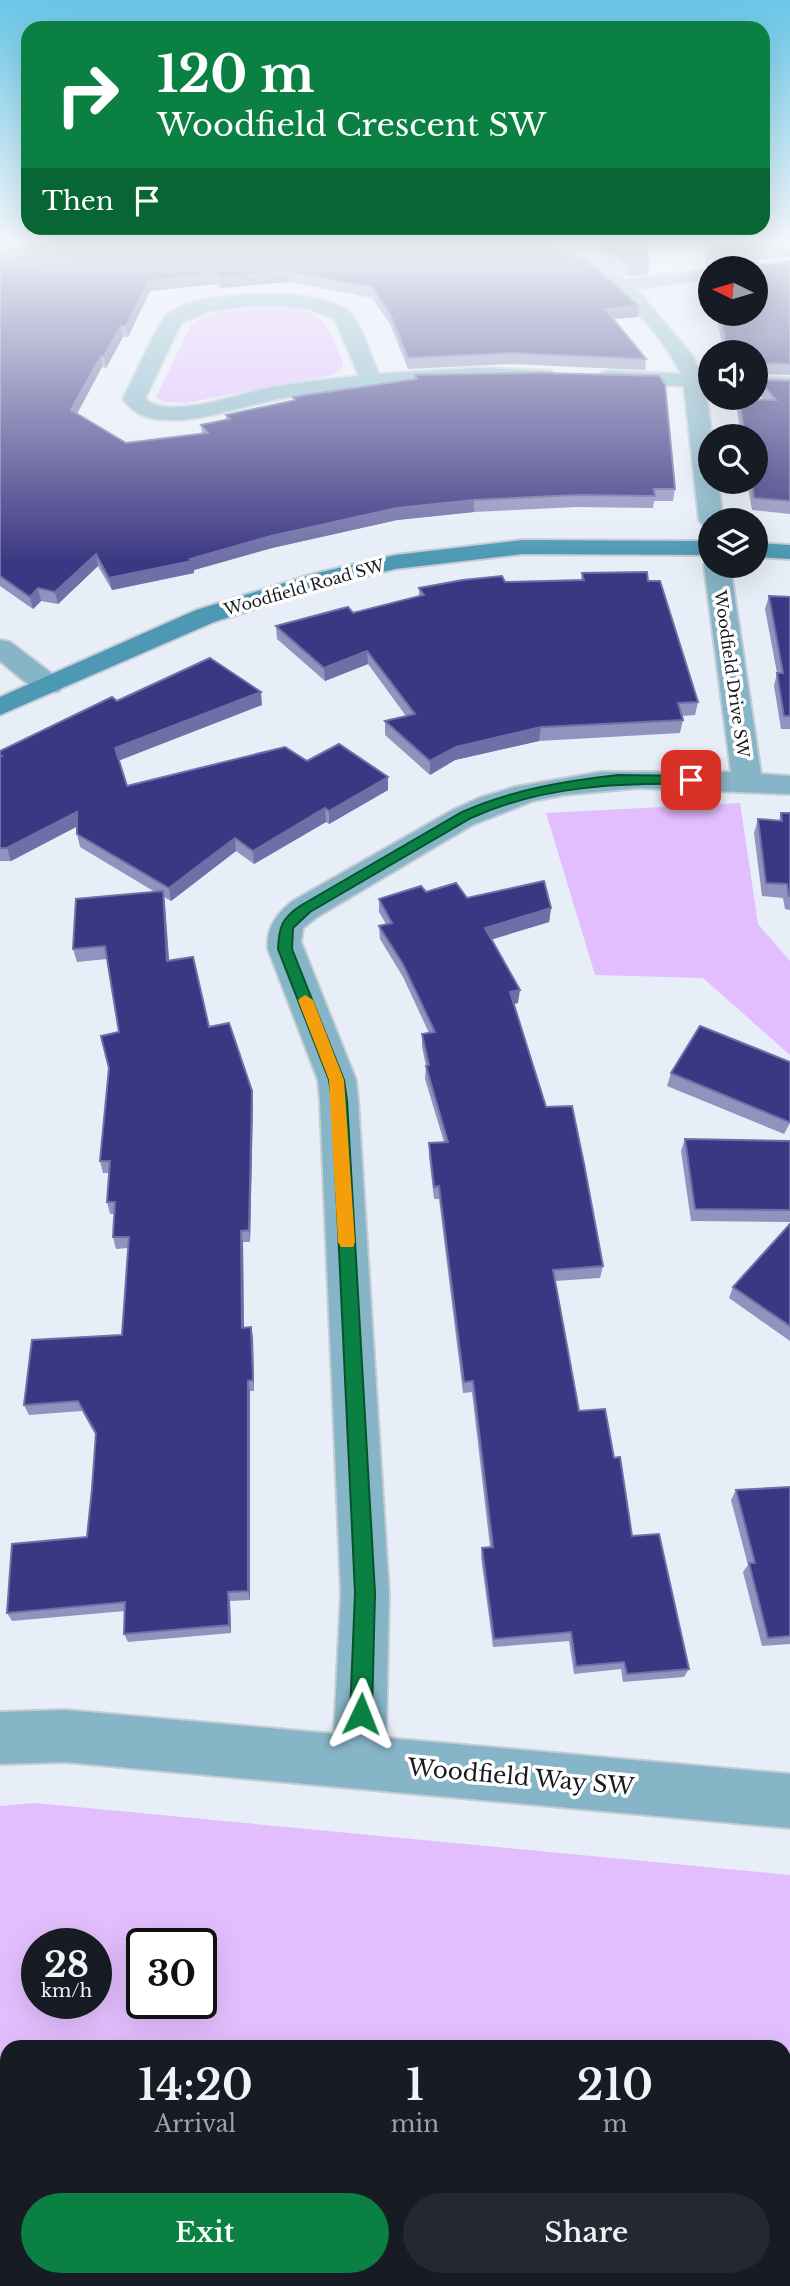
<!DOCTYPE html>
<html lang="en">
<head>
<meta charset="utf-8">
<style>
  body { margin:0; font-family:"Libre Baskerville",serif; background:#242831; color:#f1f3f6; height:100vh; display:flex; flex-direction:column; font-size:26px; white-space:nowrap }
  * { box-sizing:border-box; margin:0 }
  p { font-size:23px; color:#9ea1a6 }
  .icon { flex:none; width:38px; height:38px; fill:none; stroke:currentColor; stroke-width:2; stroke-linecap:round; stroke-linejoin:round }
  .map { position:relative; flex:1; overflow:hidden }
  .panel { position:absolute; left:0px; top:2040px; width:791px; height:247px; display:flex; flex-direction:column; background:#171b24; border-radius:21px 21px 0 0; box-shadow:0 7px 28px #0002 }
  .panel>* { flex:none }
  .banner { position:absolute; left:21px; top:21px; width:749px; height:214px; border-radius:21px; box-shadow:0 7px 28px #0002; background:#0b8043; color:#fff; overflow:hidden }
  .needle { width:46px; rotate:275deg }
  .controls { position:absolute; left:698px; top:256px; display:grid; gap:14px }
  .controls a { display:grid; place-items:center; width:70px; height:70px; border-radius:50%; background:#171b24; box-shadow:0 7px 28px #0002; font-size:35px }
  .speed { position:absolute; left:21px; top:1928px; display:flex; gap:14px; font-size:35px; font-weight:700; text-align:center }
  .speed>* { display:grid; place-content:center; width:91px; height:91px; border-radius:50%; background:#171b24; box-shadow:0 7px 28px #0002; line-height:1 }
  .speed small { font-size:18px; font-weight:400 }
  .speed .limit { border:4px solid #111; border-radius:10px; background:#fff; color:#111 }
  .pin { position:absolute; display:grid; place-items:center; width:60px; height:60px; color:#fff; margin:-30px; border-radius:14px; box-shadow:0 4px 10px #0006 }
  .me { position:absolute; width:77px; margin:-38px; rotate:2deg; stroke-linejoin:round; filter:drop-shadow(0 0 5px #0008) }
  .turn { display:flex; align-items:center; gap:24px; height:147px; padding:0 21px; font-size:32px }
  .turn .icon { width:91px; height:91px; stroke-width:2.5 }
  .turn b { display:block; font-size:49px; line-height:60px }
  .then { display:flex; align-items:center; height:66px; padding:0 21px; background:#0003; gap:14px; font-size:26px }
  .eta { display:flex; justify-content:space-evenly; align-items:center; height:119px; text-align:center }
  .eta b { font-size:42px; font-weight:600; line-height:49px }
  .button { display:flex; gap:14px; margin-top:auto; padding:14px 21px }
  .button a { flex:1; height:80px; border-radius:42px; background:#0b8043; color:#fff; font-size:28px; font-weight:600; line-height:80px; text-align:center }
  .button a+a { background:#242831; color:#f1f3f6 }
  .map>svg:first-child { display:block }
</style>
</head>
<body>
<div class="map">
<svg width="790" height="2286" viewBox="0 0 790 2286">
  <rect width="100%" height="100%" fill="#e7eef8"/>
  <g fill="#e3befe" fill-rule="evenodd">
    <path d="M273 306C325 308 324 320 343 362 342 372 335 374 327 376L186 403 163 402 156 397 191 325 202 318 221 312Z"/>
    <polygon points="740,803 758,924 790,961 790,1055 703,978 595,975 546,813"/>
    <path d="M35 1803 790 1875V2286H0V1806ZM96 1944V2004H37V1944ZM142 1944H201V2004H142ZM7 2048H784V2280H7Z"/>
  </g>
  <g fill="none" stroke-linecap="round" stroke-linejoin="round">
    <defs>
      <g id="street">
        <path d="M536 242H560L592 257 626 279 710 269V279L636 289 691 354 701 374 710 375V387H705L712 436 710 481H718L723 520H710V527L703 525 699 520 684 386 608 383 601 381 598 377 601 373 608 371 681 374C664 336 615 284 579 265 566 257 546 253 536 242Z"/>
        <path d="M258 294C281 294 337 295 352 315 364 331 370 355 379 374L478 368 551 371 554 375 551 379 544 381C457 379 370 385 284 398 247 404 212 419 175 420 154 420 135 417 123 399 131 384 158 323 167 315 190 297 230 296 258 294ZM258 305 307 308 335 319 359 376C330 379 301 382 272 387 241 393 170 421 145 399L181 323 211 311Z"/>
        <polygon points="756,377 790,378 790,390 756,389"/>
        <path d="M710 559V565H730L761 774 790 776V794L638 788 563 795 533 801 472 825 317 917 303 928 301 942 356 1080 358 1100 389 1593 386 1738 790 1774V1828L65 1762 0 1764V1712L65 1710 334 1734 341 1593 320 1100 318 1080 268 949C266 928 277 913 293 901L451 811 479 798 515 787 601 772H731L704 565Z"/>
        <path d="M0 640 10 642 59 679 63 685 59 691C36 697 17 674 0 661Z"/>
      </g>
      <g id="secondary">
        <polygon points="523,540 710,541 710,555 523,554 395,569 333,584 214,622 0,715 0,697 196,610 317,573 395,555"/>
        <polygon points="756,543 790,545 790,559 756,557"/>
      </g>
    </defs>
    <use href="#street" stroke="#c6ccd5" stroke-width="4"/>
    <use href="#secondary" stroke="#c6ccd5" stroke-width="4"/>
    <use href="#street" fill="#86b5c7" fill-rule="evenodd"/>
    <use href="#secondary" fill="#4d98b3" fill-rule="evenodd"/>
  </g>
  <g fill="#9292be">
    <polygon points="0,242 639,306 638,317 613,319 646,359 645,370 511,364 408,369 390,324 372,298 289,282 220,288 218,284 150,291 128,337 123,337 106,368 102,367 77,414 126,443 202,434 201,425 226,420 226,415 294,400 293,397 415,379 415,375 675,489 673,501 654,501 653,508 576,507 474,512 397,520 272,548 194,570 194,573 112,590 98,566 58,604 41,601 33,609 0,586"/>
    <polygon points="577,242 647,242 649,263 648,274 627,276 577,247"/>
    <polygon points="702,242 790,242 790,257 756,260 758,265 790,261 790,375 756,374 756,352 723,351 716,313 756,313 756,268 710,268 707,267"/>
    <polygon points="759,380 790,381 790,514 752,510 747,481 756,481 756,436 741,436 737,411 739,399 764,400 757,392"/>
    <polygon points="582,573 648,581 698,702 695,715 682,716 683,720 680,733 539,741 455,760 430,775 385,735 385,721 406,716 368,664 325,681 277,639 276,626 353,613 419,596 419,588 505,582 581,580"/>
    <polygon points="769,596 790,597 790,729 781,729 774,686 777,673 765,609"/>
    <polygon points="117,701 262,705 119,760 127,786 307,761 388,777 388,790 329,824 326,822 254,864 236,851 171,901 164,897 169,961 209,1027 252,1091 253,1104 250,1242 243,1242 244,1328 251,1327 253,1338 254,1391 250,1391 250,1600 230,1601 231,1633 128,1642 124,1634 125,1611 12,1621 7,1613 87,1537 96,1436 82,1411 29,1415 24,1405 122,1335 128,1248 116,1249 113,1237 114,1214 110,1214 107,1202 109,1173 103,1173 100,1161 119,1032 107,959 77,962 73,949 155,892 80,847 77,834 77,826 11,861 0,861 0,751"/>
    <polygon points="781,813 790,813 790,910 785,909 783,898 762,896 754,833 758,819 779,821"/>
    <polygon points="426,892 551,908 549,922 491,939 518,1003 514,1004 546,1107 603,1266 600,1278 555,1281 579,1411 614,1458 632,1536 689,1669 684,1677 623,1682 621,1669 574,1674 569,1641 493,1647 481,1557 482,1548 490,1547 472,1392 463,1393 439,1199 434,1199 429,1156 429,1143 444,1142 425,1079 426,1066 422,1047 422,1034 429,1033 403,977 380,939 379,926 386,924 379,912 379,899"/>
    <polygon points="790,1062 790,1123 784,1134 667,1086 671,1073"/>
    <polygon points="685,1139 790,1141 790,1222 691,1221 681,1151"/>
    <polygon points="790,1224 790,1341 729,1298 733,1287"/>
    <polygon points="790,1487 790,1644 762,1646 743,1572 748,1565 731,1500 736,1490"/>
  </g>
  <g fill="#6f6ea6">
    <polygon points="790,246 790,256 756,260 746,266 748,255 758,250"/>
    <polygon points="649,263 648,274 627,276 628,265"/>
    <polygon points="288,272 289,282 220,288 219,278"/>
    <polygon points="217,274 218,284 150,291 128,337 126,326 149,281"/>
    <polygon points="639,306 638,317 604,320 605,309"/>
    <polygon points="121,326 123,337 106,368 104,356"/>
    <polygon points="101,356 102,367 73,421 71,410"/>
    <polygon points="474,500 474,512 397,520 272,548 194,570 194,573 112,590 109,578 190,559 271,536 397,508"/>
    <polygon points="96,554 98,566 58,604 55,592"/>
    <polygon points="38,588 41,601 33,609 30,597"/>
    <polygon points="367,651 368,664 325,681 324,668"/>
    <polygon points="261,692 262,705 118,761 115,748"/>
    <polygon points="541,727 539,741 455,760 430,775 430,761 456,747"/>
    <polygon points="388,777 388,790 329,824 329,811"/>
    <polygon points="325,808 326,822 254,864 253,851"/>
    <polygon points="77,812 80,825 11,861 7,848"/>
    <polygon points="235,838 236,851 171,901 169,888"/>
    <polygon points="163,891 165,903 170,974 167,961"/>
    <polygon points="551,908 549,922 484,942 485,928"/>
    <polygon points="520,990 518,1003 509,1005 510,992"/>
    <polygon points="252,1091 253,1104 250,1242 249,1230"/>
    <polygon points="241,1231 243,1242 244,1339 242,1328"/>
    <polygon points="251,1327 253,1338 254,1391 253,1380"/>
    <polygon points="248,1381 250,1391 250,1600 248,1591"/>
    <polygon points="228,1592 230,1601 231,1633 229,1625"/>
  </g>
  <g fill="#3c3783" stroke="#6f6ea6" stroke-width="2">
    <polygon points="0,242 548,242 593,265 639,306 605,309 646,359 512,353 408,358 390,314 372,287 288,272 219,278 217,274 149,281 126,326 121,326 104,356 101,356 71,410 126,443 208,433 201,425 230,419 226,415 296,400 293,397 417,379 415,375 539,373 659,376 665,385 675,489 654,489 655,496 578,495 474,500 397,508 271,536 190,559 192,561 109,578 96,554 55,592 38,588 30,597 0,576"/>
    <polygon points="588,242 647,242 649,263 628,265"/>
    <polygon points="706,242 790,242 790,246 758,250 748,255 749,260 755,260 758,265 790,261 790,364 758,363 756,365 756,352 735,352 725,340 720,313 756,313 756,268 714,268 714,258 709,256"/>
    <polygon points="759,380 790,381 790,501 754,498 752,481 756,481 756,436 745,436 739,399 776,400"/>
    <polygon points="647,572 648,581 660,581 698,702 678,703 683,720 541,727 456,747 430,761 385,721 415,714 367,651 324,668 276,626 348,607 353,613 424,595 419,588 463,580 502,576 505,582 584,580 582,573"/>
    <polygon points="769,596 790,597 790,716 784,716 777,673 783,673"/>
    <polygon points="210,658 261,692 115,748 127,786 285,747 307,761 339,744 388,777 329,811 325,808 253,851 235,838 169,888 77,834 77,812 7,848 0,848 0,757 2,756 0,755 0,751 112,697 117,701"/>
    <polygon points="781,813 790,813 790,896 789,896 787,884 766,883 758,819 782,821"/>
    <polygon points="544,881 551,908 485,928 520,990 510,992 546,1107 572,1106 584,1164 603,1266 553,1270 579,1411 605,1409 614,1458 620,1457 632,1536 659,1534 689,1669 627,1674 624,1662 576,1666 571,1632 494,1639 482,1548 493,1547 473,1381 464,1382 439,1186 434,1187 429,1143 448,1142 426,1066 429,1065 422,1034 435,1032 403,964 379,926 392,923 379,899 421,886 426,892 456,883 467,898"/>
    <polygon points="163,891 167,961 193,957 209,1027 229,1023 252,1091 249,1230 241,1231 242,1328 251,1327 253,1380 248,1381 248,1591 228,1592 229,1625 124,1634 125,1602 7,1613 12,1544 87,1537 92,1489 96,1433 78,1401 24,1405 32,1340 122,1335 129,1237 113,1237 115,1202 107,1202 110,1161 100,1161 109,1068 101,1036 119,1032 105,946 73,949 76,899"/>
    <polygon points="700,1026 790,1062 790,1120 789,1122 671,1073"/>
    <polygon points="685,1139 790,1141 790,1210 695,1209"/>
    <polygon points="790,1224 790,1326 733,1287"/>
    <polygon points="790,1487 790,1636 768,1638 749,1563 755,1563 736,1490"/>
  </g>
  <linearGradient id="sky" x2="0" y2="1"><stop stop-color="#68c6e6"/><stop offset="0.43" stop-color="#f4f7fc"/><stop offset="1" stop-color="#f4f7fc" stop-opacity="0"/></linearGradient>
  <rect width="790" height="562" fill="url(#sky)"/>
  <path fill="#0b8043" stroke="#07532c" stroke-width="2" d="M618 775 691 776 697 780 691 784C615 783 542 786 471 818L310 912 293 928 292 949 344 1080 347 1100 375 1593 372 1714 368 1721 361 1724 353 1721 350 1714 355 1593 332 1100 329 1080 278 949C279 927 282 918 300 906L462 812C511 790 565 781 618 775Z"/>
  <polygon fill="#f59e0b" points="305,995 313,1000 344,1080 355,1242 353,1247 341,1247 338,1242 329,1080 298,1000"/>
  <g text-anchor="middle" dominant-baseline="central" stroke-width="7" stroke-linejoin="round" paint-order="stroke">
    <g font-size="16" fill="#181a1e" stroke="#fff">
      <text transform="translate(304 587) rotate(-16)">Woodfield Road SW</text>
      <text transform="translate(732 674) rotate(82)">Woodfield Drive SW</text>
    </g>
    <g font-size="23" fill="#181a1e" stroke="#fff">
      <text transform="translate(521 1777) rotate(5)">Woodfield Way SW</text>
    </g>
  </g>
</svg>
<div class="controls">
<a><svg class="needle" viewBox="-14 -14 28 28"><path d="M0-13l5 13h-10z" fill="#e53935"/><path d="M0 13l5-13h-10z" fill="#9ea1a6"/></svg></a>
<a><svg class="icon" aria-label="sound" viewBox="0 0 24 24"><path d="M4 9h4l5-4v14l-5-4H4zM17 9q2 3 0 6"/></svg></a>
<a><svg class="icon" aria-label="search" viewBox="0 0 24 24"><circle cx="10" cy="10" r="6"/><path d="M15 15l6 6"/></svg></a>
<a><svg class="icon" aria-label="layers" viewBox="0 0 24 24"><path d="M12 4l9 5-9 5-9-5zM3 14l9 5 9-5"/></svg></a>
</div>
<div class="speed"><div>28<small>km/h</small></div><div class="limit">30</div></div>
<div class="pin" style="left:691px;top:780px;background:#d93025"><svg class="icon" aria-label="arrive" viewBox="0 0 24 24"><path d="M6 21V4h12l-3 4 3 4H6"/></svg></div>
<svg class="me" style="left:361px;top:1714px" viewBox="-20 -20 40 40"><path d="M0-17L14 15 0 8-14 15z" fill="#0b8043" stroke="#fff" stroke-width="4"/></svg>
<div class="banner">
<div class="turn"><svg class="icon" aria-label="right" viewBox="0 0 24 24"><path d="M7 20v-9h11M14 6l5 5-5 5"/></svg><div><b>120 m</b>Woodfield Crescent SW</div></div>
<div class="then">Then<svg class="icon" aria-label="arrive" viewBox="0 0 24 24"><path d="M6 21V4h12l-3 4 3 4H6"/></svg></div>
</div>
<section class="panel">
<div class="eta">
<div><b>14:20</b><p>Arrival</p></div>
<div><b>1</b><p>min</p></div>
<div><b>210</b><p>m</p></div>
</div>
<div class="button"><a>Exit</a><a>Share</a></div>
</section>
</div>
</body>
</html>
